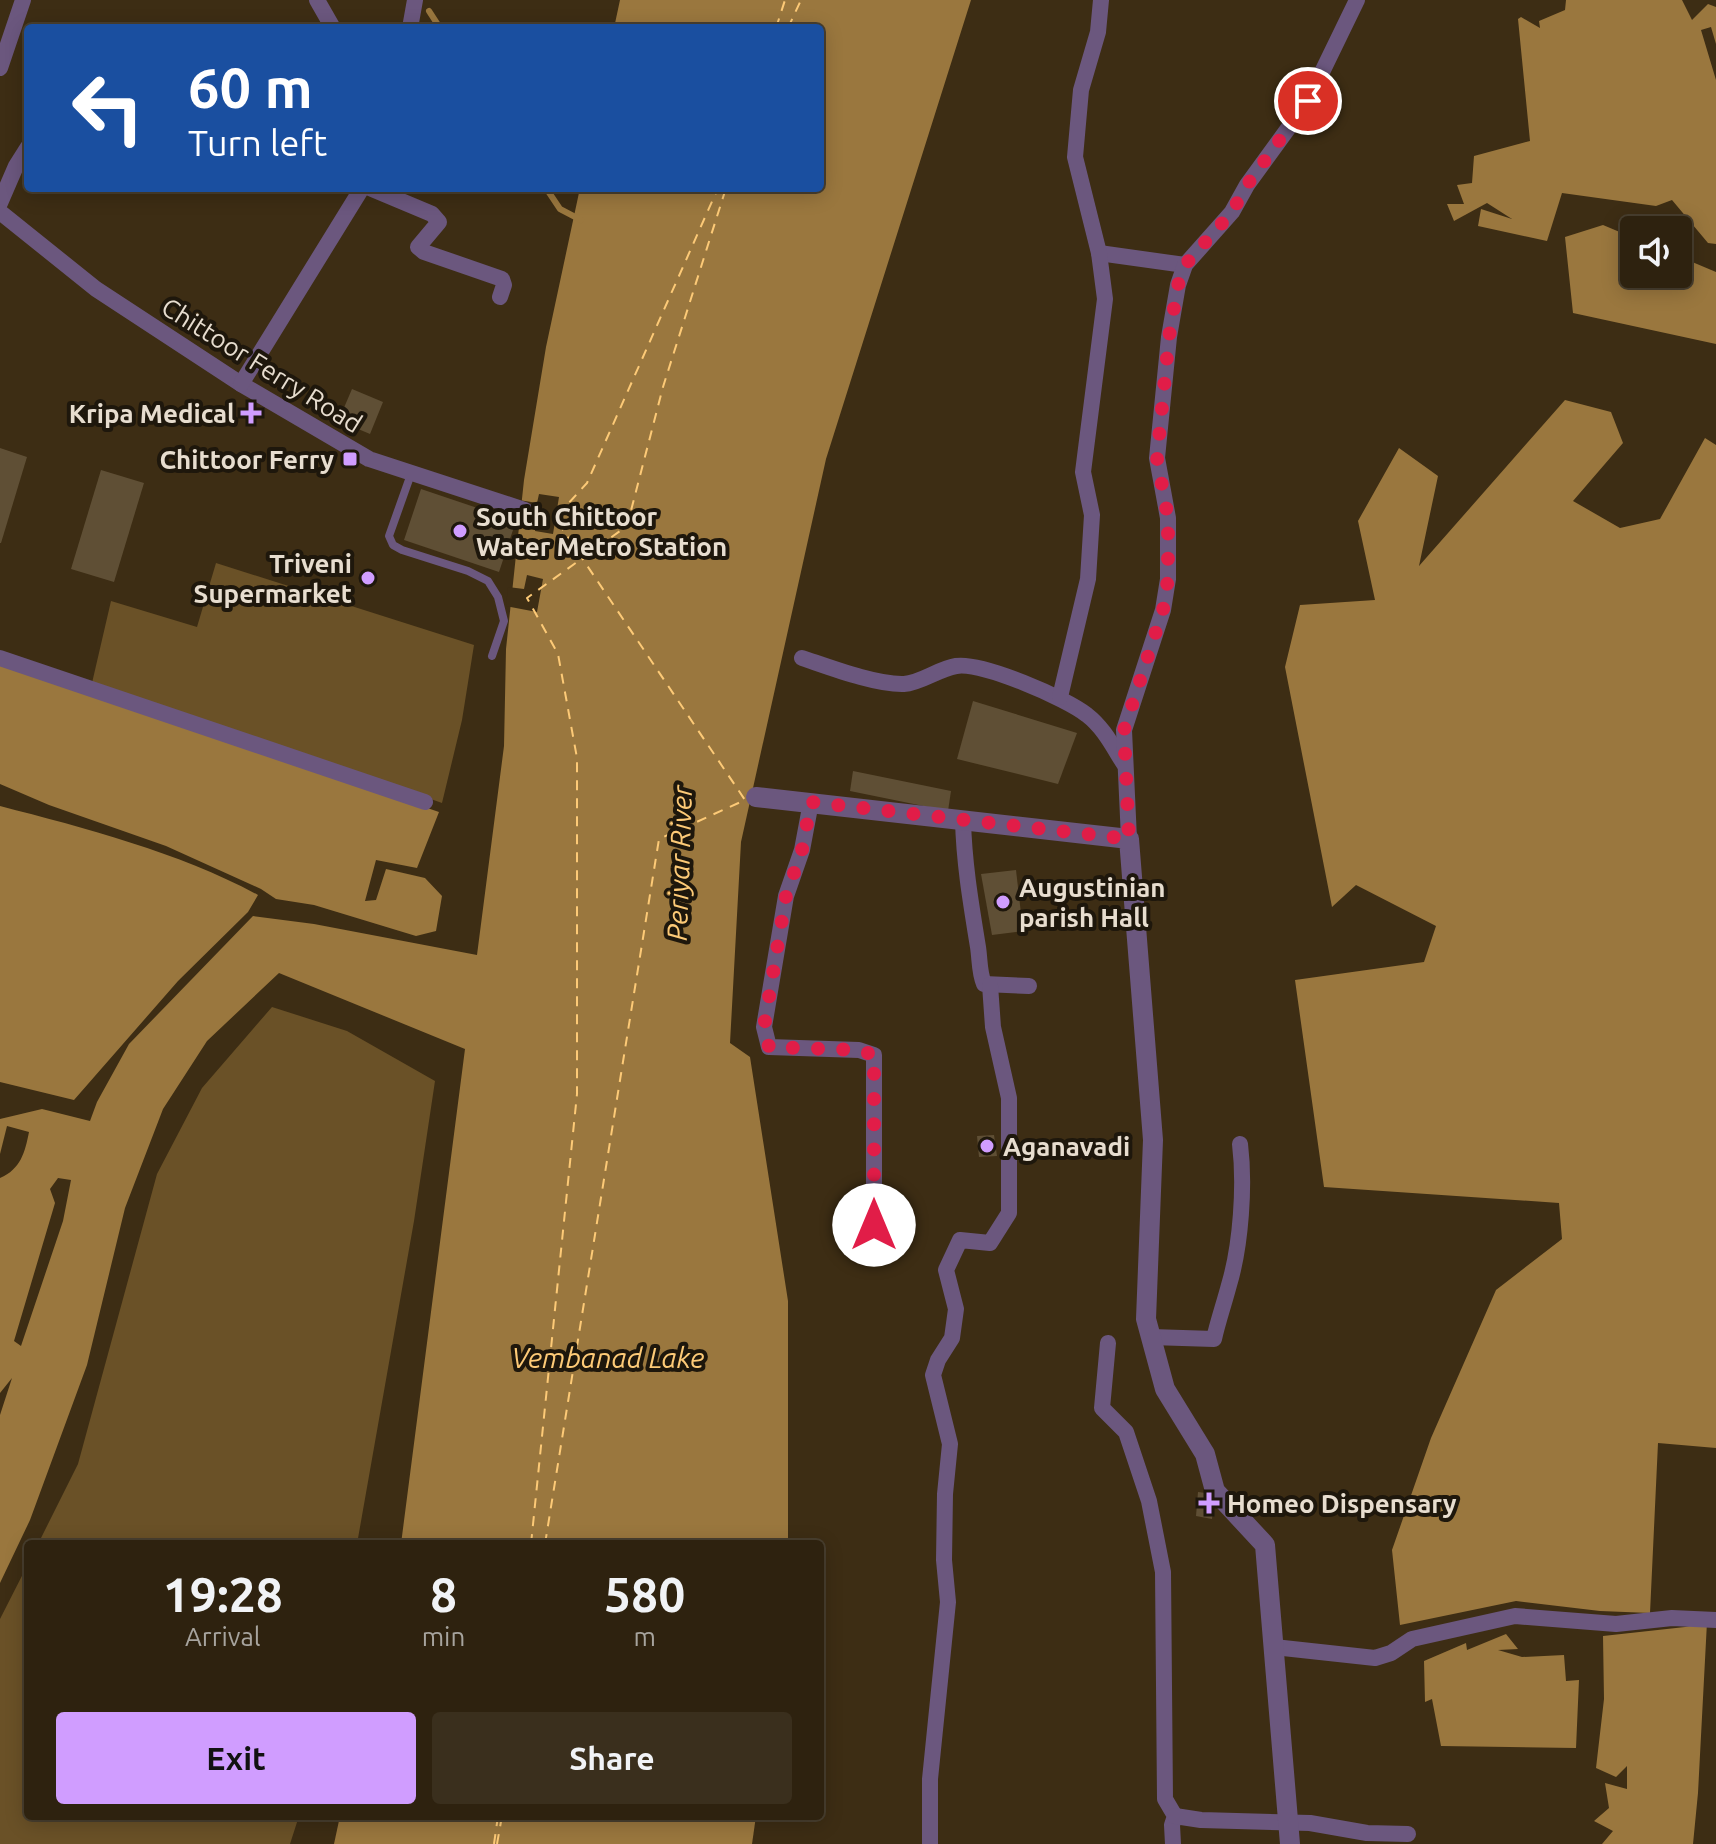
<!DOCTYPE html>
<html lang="en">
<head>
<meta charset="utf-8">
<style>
  body { margin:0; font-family:Ubuntu,sans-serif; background:#3a2f1d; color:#f1f3f6; height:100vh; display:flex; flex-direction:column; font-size:30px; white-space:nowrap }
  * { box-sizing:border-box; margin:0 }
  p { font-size:26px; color:#a7a49e }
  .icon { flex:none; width:44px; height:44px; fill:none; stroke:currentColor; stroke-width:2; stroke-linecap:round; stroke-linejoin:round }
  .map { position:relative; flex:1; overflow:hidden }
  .sheet { position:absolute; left:24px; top:1540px; width:800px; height:280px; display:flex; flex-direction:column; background:#2e220f; border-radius:8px; box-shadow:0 4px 20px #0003,0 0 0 2px #493f2f }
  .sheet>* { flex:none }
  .top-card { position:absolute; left:24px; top:24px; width:800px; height:168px; border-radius:8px; box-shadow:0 4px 20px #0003,0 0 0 2px #493f2f; background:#1a4fa0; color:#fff; overflow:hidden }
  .controls { position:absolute; left:1620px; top:216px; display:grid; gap:16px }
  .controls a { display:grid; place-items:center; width:72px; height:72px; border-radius:8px; background:#2e220f; box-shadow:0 4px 20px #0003,0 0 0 2px #493f2f; font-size:40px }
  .pin { position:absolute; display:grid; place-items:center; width:68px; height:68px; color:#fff; margin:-34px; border:4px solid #fff; border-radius:50%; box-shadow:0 2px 8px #0007 }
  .me { position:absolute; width:88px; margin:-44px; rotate:0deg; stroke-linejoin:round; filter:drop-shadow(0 0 6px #0008) }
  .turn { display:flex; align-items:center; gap:28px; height:168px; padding:0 32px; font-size:36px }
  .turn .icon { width:104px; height:104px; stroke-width:2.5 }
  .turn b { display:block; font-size:56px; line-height:68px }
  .eta { display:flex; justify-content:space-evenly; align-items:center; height:136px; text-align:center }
  .eta b { font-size:48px; font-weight:600; line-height:56px }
  .button { display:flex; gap:16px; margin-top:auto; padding:16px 32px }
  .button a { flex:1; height:92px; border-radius:8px; background:#d09dff; color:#111; font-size:32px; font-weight:600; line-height:92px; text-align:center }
  .button a+a { background:#3a2f1d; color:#f1f3f6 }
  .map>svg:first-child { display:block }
</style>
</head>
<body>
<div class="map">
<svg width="1716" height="1844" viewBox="0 0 1716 1844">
  <rect width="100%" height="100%" fill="#3d2d14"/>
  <g fill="#6a5127">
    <polygon points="216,563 474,645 462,720 442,803 270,742 92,683 111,601 197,627"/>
    <polygon points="272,1007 347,1031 435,1081 414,1221 357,1544 38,1544 78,1464 157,1174 202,1088"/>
    <polygon points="28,1564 28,1816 299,1816 290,1844 0,1844 0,1619"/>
  </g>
  <g fill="#9a773e" fill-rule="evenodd">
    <path d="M620 0H971L826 459 741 842 730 1043 750 1057 788 1301V1544H401L465 1049 279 973 207 1041 163 1109 125 1208 87 1365 30 1520 0 1583V1415L12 1378 0 1393V1178C21 1169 25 1152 29 1132L7 1126 0 1154V1119L42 1109 90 1121 97 1102 129 1044 253 916 314 924 477 955 504 746 506 649 524 480 546 347 580 188H820V28H614ZM58 1178 71 1180 63 1221 21 1346 14 1341 55 1203 50 1189Z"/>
    <polygon points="1566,0 1682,0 1692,20 1708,4 1716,7 1716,44 1711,27 1701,30 1716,80 1716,244 1708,243 1672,200 1656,206 1562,193 1547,241 1478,226 1481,209 1512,219 1487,203 1454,221 1447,204 1464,204 1457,185 1472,183 1474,156 1530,141 1518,19 1521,17 1540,28 1539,21 1565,10"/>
    <polygon points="1603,225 1634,238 1634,274 1678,274 1678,256 1716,272 1716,344 1573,313 1565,237"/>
    <polygon points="1565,400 1611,412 1623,443 1573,501 1620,528 1660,519 1705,438 1716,445 1716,1448 1658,1443 1650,1613 1600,1611 1516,1601 1400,1625 1392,1550 1431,1438 1496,1290 1562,1239 1559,1203 1324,1187 1295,980 1424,962 1436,926 1356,885 1332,907 1285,667 1300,605 1375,600 1358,521 1399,448 1438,476 1419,566"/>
    <polygon points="0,662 439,812 417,868 376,860 365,901 376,900 386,869 425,878 442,896 436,931 416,936 314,905 276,899 261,889 166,846 49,805 0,784"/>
    <path d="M0 806C85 828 181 853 258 895L248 912 178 981 74 1100 0 1082Z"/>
    <polygon points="1707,1622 1698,1793 1693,1844 1602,1844 1613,1831 1594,1821 1609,1808 1605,1783 1627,1789 1627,1766 1616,1777 1596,1768 1604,1699 1603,1636 1685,1627"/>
    <polygon points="1506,1634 1518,1649 1498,1650 1522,1657 1564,1655 1566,1681 1579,1680 1576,1748 1441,1746 1432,1699 1425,1702 1424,1661 1466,1643 1467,1650"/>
    <polygon points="340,1816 756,1816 752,1844 334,1844"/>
  </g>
  <g fill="#3d2d14">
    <polygon points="539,494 559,497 553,534 535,531 536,519 516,516 519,500 537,503"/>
    <polygon points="527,575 543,579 537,612 506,606 508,587 524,589"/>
  </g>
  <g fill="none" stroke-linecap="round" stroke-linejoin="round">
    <g stroke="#9a773e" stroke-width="6">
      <polyline points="429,11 440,28"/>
      <polyline points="546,188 560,209 581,220"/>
    </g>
    <g stroke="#fdca77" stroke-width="2" stroke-dasharray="10 8" stroke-linecap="butt">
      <polyline points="776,28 785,0"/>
      <polyline points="788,28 801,0"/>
      <polyline points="531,1544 577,1094 577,758 558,654 527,598 627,526 663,387 726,188"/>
      <polyline points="545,1544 659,839 745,800 555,518 587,483 718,188"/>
      <polyline points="494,1844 498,1816"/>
      <polyline points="497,1844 502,1816"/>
    </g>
  </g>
  <g fill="#5f4f35">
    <polygon points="352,389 383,402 370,434 344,423 349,412 343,410"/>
    <polygon points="0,448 27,457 1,543 0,543"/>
    <polygon points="101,470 144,483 114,582 71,569"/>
    <polygon points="421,489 516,521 499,572 404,540"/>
    <polygon points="973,701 1077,733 1058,784 957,759"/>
    <polygon points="853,771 951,791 948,811 850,791"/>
    <polygon points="1016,870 1023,931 992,935 981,874"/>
    <polygon points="994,1135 997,1156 979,1157 977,1136"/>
    <polygon points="1198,1492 1214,1494 1212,1519 1196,1516"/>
  </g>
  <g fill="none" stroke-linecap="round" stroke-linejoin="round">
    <polyline stroke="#6b577e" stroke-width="8" points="411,474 389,536 393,545 402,550 468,571 488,581 498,597 504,621 492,656"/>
    <g stroke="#6b577e" stroke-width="16">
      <polyline points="317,0 333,28"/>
      <polyline points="410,28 415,0"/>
      <polyline points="0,68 23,0"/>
      <polyline points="370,188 432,214 439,222 418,247 424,252 502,279 504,285 500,297"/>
      <polyline points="0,203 16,166 28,147"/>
      <polyline points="0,212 96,289 241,384 369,459 525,510"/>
      <polyline points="1099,253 1185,265"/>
      <polyline points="241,384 362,188"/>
      <polyline points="0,658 425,802"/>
      <path d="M802 658C829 667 876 685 904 684 921 683 938 669 956 666 982 662 1066 698 1087 715 1104 728 1113 747 1124 764"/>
      <polyline points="1060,697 1088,579 1092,515 1083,472 1105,299 1099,253 1075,157 1081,90 1098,32 1101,0"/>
      <polyline points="811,802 802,850 786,896 764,1027 769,1047 859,1050 874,1055 874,1225"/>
      <path d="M963 820C964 863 971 904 978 947 980 960 979 972 984 984L1029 986"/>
      <polyline points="1129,839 1124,730 1163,610 1168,579 1168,518 1157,458 1169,337 1178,285 1185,265 1232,212 1247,185 1308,101 1357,0"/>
      <path d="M1151 1337 1214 1339C1218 1321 1224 1304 1229 1285 1241 1245 1245 1185 1240 1144"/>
      <polyline points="1108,1343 1102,1408 1126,1432 1149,1501 1163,1572 1165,1799 1175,1816 1172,1825 1173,1844"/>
      <polyline points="1274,1647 1375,1658 1391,1653 1412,1639 1515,1616 1616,1624 1672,1618 1716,1620"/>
      <polyline points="1175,1816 1201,1820 1310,1823 1367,1833 1408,1834"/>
      <polyline points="930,1844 930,1779 948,1602 944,1560 945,1494 950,1444 933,1375 938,1360 952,1338 956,1309 946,1270 960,1240 990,1243 1009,1213 1009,1098 993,1027 990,985"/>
    </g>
    <polyline stroke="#6b577e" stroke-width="20" points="756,797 1129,839 1153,1140 1146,1319 1165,1389 1205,1454 1215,1491 1265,1545 1290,1844"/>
  </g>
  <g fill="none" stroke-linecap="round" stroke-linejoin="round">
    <polyline stroke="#e11d48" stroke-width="14" stroke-dasharray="0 25.2" points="874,1225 874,1055 859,1050 769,1047 764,1027 786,896 802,850 811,802 1129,839 1124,730 1163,610 1168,579 1168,518 1157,458 1169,337 1178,285 1185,265 1232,212 1247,185 1308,101"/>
  </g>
  <g fill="#d09dff" stroke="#1e170c" stroke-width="3">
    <path d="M247 401h8v8h8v8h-8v8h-8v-8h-8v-8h8z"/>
    <rect x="342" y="451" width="16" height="16" rx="4"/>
    <circle cx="460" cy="531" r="8"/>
    <circle cx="368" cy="578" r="8"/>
    <circle cx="1003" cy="902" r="8"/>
    <circle cx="987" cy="1146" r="8"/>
    <path d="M1205 1491h8v8h8v8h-8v8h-8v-8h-8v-8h8z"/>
  </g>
  <g text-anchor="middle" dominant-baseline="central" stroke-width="8" stroke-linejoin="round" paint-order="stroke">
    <g font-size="26" fill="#e7ddcf" stroke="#1e170c">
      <text transform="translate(262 365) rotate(32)">Chittoor Ferry Road</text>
    </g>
    <g font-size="26" font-weight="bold" fill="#e7ddcf" stroke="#1e170c" text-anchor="start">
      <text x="235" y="413" text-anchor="end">Kripa Medical</text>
      <text x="334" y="459" text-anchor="end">Chittoor Ferry</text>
      <text x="476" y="516">South Chittoor<tspan x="476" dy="30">Water Metro Station</tspan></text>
      <text x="352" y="563" text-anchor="end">Triveni<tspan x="352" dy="30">Supermarket</tspan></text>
      <text x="1019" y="887">Augustinian<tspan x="1019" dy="30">parish Hall</tspan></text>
      <text x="1003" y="1146">Aganavadi</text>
      <text x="1227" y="1503">Homeo Dispensary</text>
    </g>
    <g font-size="28" font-style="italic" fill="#fdca77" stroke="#1e170c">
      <text transform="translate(679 863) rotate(-88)">Periyar River</text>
      <text x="608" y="1357">Vembanad Lake</text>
    </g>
  </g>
</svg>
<div class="controls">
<a><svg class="icon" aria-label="sound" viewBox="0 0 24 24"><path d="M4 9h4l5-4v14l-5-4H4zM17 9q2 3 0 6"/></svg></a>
</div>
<div class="pin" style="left:1308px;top:101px;background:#d93025"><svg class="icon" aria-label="arrive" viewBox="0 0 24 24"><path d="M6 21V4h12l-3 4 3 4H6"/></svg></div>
<svg class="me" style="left:874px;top:1225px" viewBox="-20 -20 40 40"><circle r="19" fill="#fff"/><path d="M0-13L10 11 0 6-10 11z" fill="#e11d48"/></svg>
<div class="top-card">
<div class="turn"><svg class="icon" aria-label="left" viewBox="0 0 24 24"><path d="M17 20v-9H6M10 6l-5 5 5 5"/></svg><div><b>60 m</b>Turn left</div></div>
</div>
<section class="sheet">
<div class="eta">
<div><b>19:28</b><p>Arrival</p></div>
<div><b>8</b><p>min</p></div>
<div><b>580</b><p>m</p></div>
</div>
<div class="button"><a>Exit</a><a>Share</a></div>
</section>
</div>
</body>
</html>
